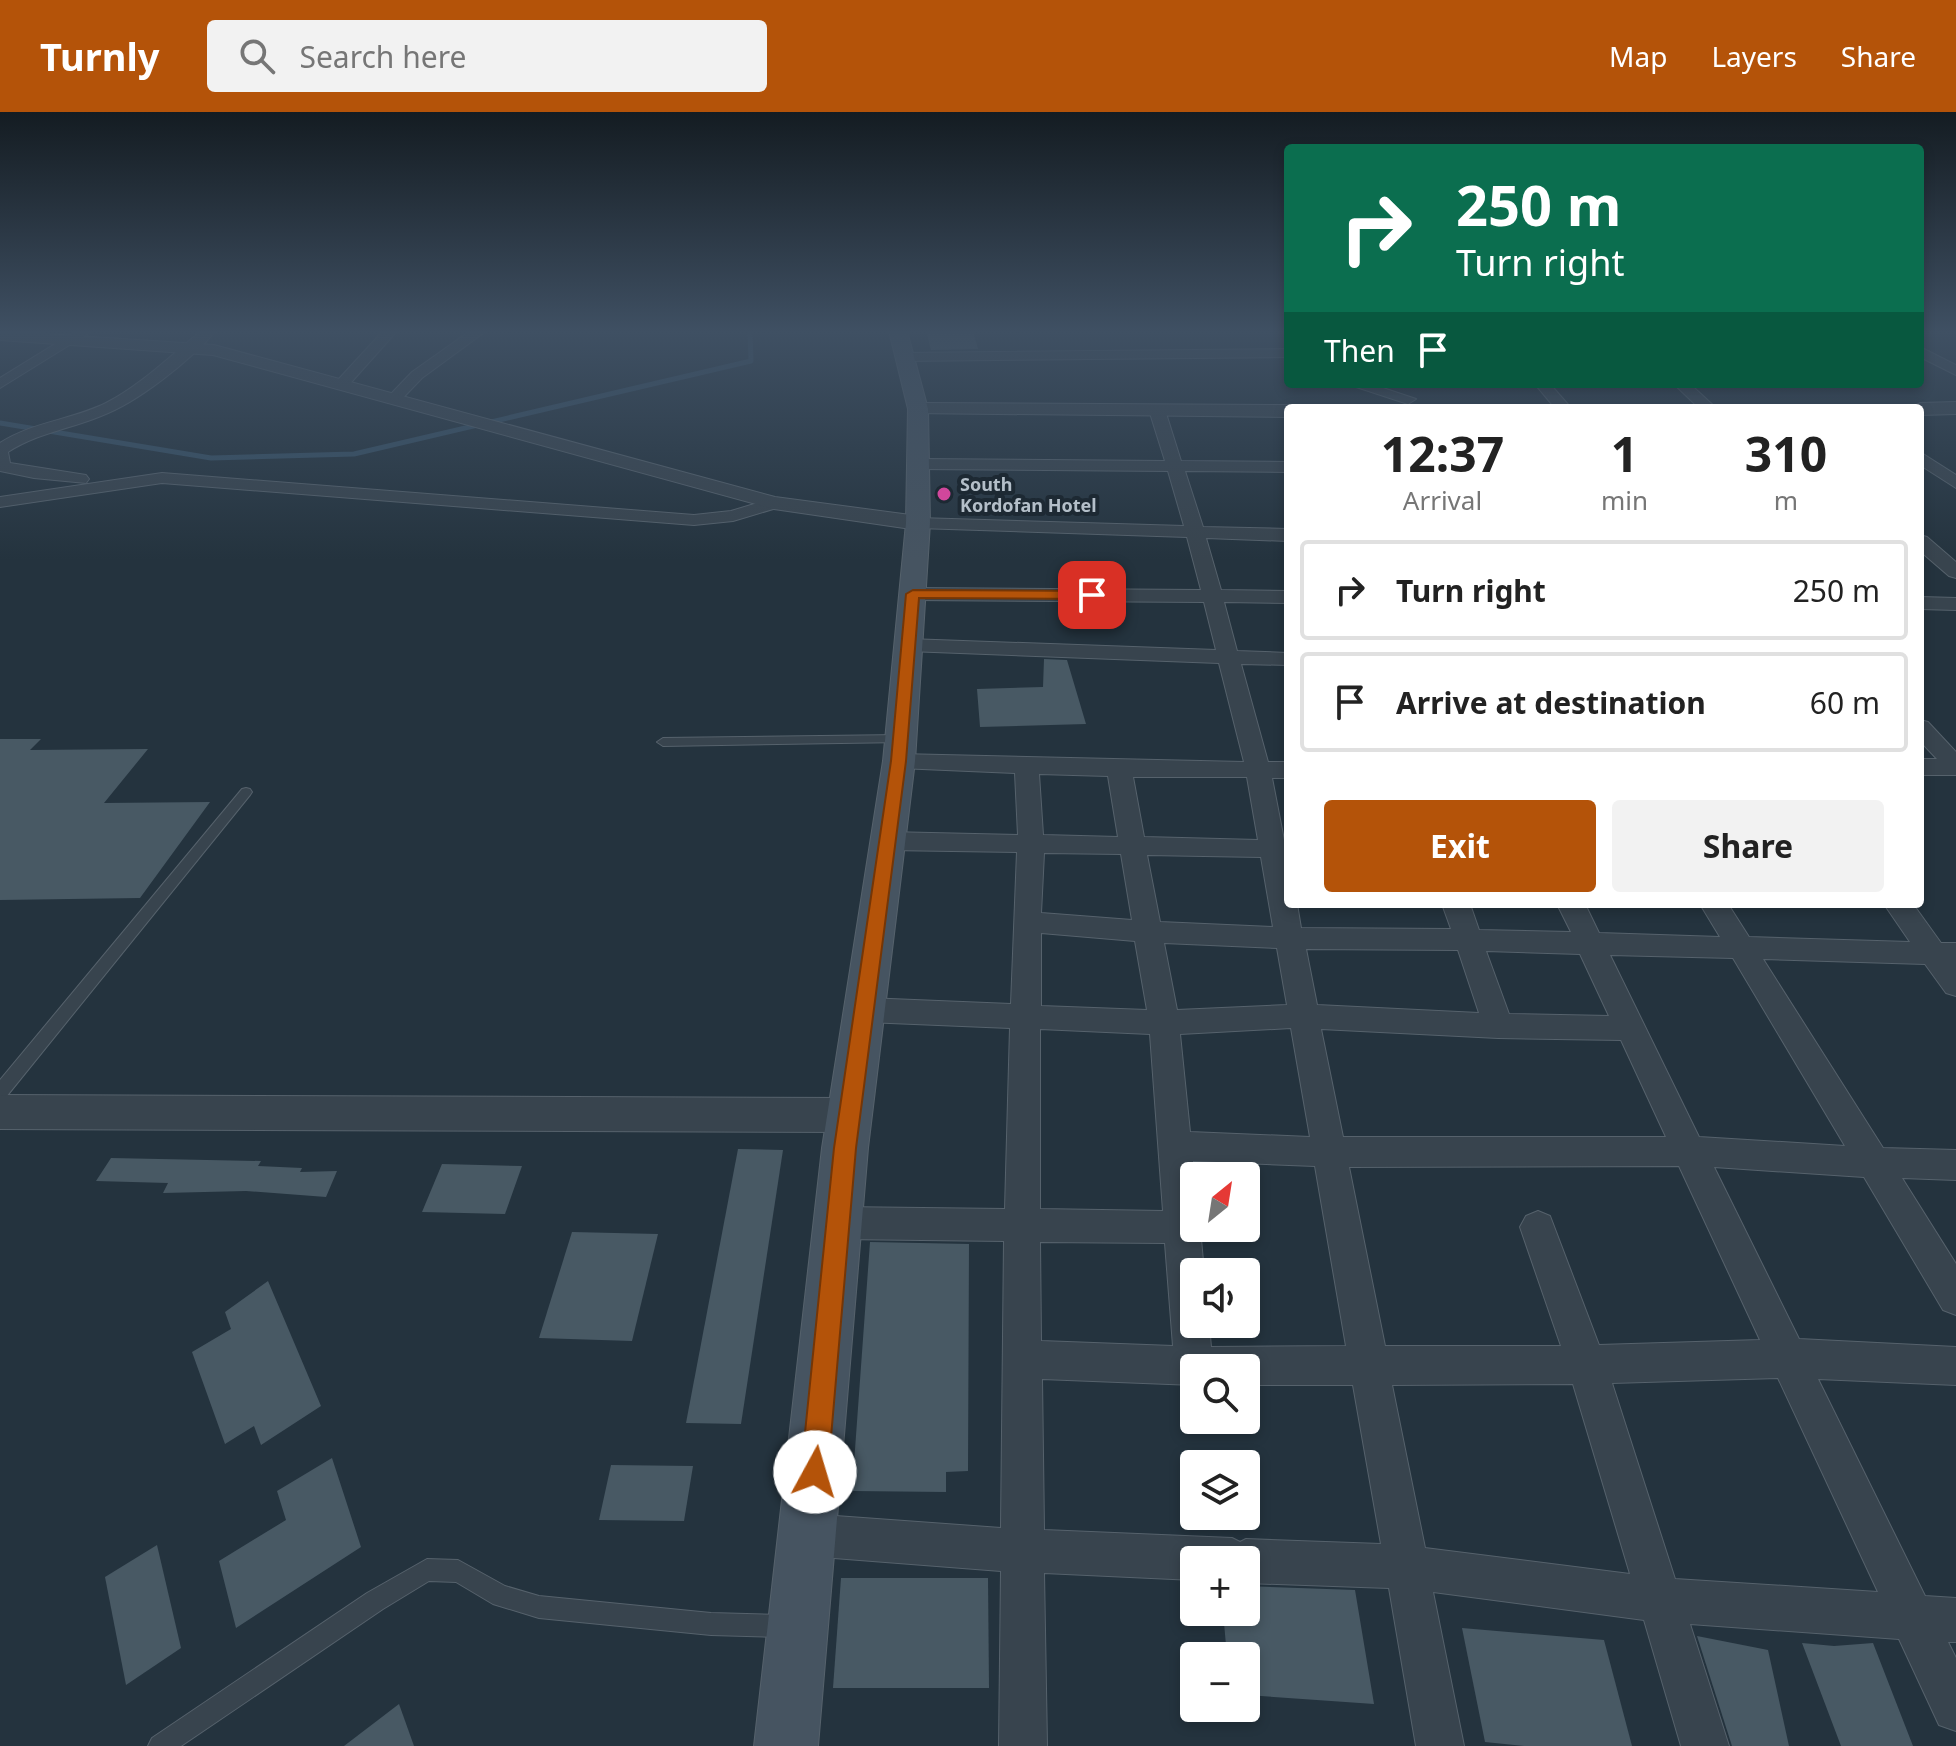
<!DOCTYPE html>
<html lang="en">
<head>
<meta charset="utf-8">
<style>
  body { margin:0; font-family:"Noto Sans",sans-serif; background:#f2f2f2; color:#222; height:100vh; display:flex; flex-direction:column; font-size:30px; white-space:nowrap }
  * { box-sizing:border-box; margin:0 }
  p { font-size:26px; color:#767676 }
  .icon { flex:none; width:44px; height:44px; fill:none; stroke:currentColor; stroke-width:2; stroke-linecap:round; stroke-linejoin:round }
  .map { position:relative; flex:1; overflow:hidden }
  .details { position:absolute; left:1284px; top:292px; width:640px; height:504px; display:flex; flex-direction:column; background:#fff; border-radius:8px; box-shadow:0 4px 12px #0003 }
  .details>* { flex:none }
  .guide { position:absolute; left:1284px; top:32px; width:640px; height:244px; border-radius:8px; box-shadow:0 4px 12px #0003; background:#0b6e4f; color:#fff; overflow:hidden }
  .needle { width:52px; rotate:30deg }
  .fabs { position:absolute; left:1180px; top:1050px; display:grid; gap:16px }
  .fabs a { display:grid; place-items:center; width:80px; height:80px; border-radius:8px; background:#fff; box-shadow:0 4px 12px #0003; font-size:40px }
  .pin { position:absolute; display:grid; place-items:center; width:68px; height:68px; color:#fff; margin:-34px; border-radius:16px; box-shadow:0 4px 12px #0006 }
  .me { position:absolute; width:88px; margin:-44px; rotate:6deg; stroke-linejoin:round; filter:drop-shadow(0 0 6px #0008) }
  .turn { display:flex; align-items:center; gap:28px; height:168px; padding:0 40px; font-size:36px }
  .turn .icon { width:104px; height:104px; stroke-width:2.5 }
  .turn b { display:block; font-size:56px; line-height:68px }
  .then { display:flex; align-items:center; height:76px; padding:0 40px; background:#0003; gap:16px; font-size:30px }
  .eta { display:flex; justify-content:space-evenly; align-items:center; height:136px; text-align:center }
  .eta b { font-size:48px; font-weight:700; line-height:56px }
  .primary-button { display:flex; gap:16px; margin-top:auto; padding:16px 40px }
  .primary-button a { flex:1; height:92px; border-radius:8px; background:#b45309; color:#fff; font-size:32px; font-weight:700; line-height:92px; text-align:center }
  .primary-button a+a { background:#f2f2f2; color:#222 }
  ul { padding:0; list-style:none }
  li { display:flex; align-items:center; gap:24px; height:100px; margin:0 16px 12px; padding:0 24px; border:4px solid #e0e0e0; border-radius:8px }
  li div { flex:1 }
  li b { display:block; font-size:30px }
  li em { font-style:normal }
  header { display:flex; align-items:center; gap:48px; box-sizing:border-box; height:112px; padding:0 40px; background:#b45309; color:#fff }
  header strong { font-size:38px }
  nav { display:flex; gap:44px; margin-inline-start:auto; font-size:28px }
  .search { width:560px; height:72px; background:#f2f2f2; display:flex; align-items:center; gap:20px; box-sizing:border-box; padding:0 28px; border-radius:8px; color:#767676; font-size:30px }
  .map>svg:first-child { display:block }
</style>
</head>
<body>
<header>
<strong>Turnly</strong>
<div class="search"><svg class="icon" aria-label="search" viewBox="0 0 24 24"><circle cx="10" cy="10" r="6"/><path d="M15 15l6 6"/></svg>Search here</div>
<nav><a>Map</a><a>Layers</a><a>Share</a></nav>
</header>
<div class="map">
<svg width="1956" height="1634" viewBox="0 0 1956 1634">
  <rect width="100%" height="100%" fill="#24333e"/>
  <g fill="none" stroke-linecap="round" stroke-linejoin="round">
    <polyline stroke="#375165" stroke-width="5" points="0,311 211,346 354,342 751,249 750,219"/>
  </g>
  <g fill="#485964">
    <polygon points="926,219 973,219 978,237 931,238"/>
    <polygon points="1044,547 1067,548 1086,612 980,615 977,577 1043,575"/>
    <polygon points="0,627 41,627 30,638 148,637 104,691 210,690 140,786 0,788"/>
    <polygon points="738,1037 783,1038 741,1312 686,1311"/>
    <polygon points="111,1046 261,1049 258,1054 302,1056 300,1060 337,1059 326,1085 246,1079 163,1081 168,1071 96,1069"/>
    <polygon points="442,1052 522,1054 505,1102 422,1100"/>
    <polygon points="572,1120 658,1122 632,1229 539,1226"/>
    <polygon points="870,1130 969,1132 968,1359 946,1360 946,1380 852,1379"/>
    <polygon points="268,1169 321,1294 261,1333 254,1314 225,1332 192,1240 231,1217 225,1200"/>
    <polygon points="332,1346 361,1435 236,1516 219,1449 286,1408 277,1379"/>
    <polygon points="611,1353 693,1354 684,1409 599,1408"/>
    <polygon points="157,1433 181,1536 126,1573 105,1465"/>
    <polygon points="841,1466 988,1466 989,1576 833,1576"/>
    <polygon points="1246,1474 1355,1478 1374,1592 1246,1583 1246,1544 1227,1544 1223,1500 1246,1500"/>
    <polygon points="1462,1516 1604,1528 1632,1634 1524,1634 1485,1630"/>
    <polygon points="1697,1524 1768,1538 1789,1634 1732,1634"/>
    <polygon points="1802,1531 1834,1534 1873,1531 1913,1634 1841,1634"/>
    <polygon points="399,1592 414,1634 344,1634"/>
  </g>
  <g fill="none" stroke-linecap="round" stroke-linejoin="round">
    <defs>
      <g id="service">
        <polygon points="900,623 906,627 904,630 663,634 657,630 663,626"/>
        <polygon points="246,676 250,677 252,680 250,683 6,985 0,987 0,968 242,677"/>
        <polygon points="427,1447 458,1448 505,1474 539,1484 711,1501 785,1503 793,1506 796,1514 793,1522 785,1525 711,1523 539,1506 493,1492 456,1470 429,1469 383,1497 181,1634 148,1634 152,1626 367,1481"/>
      </g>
      <g id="minor">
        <polygon points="76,219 92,219 0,276 0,266"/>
        <path d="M201 219H216C189 249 139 290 101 304 70 317 37 321 8 340L10 351 86 363 89 367 86 371 34 366 0 359V331C32 310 72 308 106 291 141 273 170 244 201 219Z"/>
        <polygon points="383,219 397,219 347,275 337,275 337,269"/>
        <polygon points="470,219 486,219 422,266 398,291 388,291 388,285 412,260"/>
        <polygon points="1920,235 1956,253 1956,263 1920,245"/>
        <polygon points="1288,237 1288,245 905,249 898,245 905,241"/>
        <polygon points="1347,272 1371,272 1416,287 1408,292"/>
        <polygon points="1535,272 1550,272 1571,296 1555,296"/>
        <polygon points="1674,272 1690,272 1716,296 1699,296"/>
        <path d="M1157 293 1165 298 1181 349 1288 350V360L1185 359 1203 415 1288 417V429L1206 426 1221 478 1288 479V491L1224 490 1237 539 1288 541V553L1241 552 1268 650H1288V666H1272L1284 728H1288V792H1297L1301 816 1451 817 1442 792H1470L1479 818 1571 820 1557 792H1585L1599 821 1720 825 1700 792H1728L1749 825 1910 830 1884 792H1913L1941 831H1956V884L1946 881 1925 852 1763 847 1883 1036 1956 1038V1068L1902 1066 1956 1152V1203L1943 1198 1864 1065 1714 1055 1799 1227 1956 1235V1273L1818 1267 1925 1484 1956 1486V1530H1948L1956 1546V1619L1939 1613 1899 1527 1690 1512 1729 1634H1681L1644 1508 1433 1480 1464 1634H1416L1389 1476 1246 1471V1448H1194V1468L1044 1461 1047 1634H999L1001 1459 808 1444 793 1438 787 1423 793 1408 808 1402 1001 1416 1004 1129 840 1127 828 1122 822 1111 828 1100 840 1095 1005 1097 1010 916 866 910 855 906 851 898 855 890 866 886 1011 892 1017 740 888 738 879 735 875 729 879 723 888 720 1018 723 1015 661 899 656 891 654 887 649 891 644 899 642 1244 650 1219 551 908 539 897 533 908 527 1216 538 1204 490 913 488 903 482 913 476 1201 478 1187 425 918 416 909 411 918 406 1184 414 1168 359 918 357 910 352 918 347 1165 349 1149 298ZM1039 662 1108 664 1118 725 1043 723ZM1133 665H1247L1258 728 1144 725ZM1044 741 1121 742 1132 808 1041 801ZM1147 743 1261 745 1273 815 1160 810ZM1041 821 1135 829 1147 898 1041 894ZM1164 831 1277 836 1287 893 1177 898ZM1306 837 1458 838 1479 901 1317 893ZM1486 839 1580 842 1609 904 1509 902ZM1610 843 1733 846 1845 1034 1699 1025ZM1291 916 1310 1025 1190 1020 1180 922ZM1040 917 1150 922 1163 1099 1040 1097ZM1321 917 1498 926 1621 928 1666 1025H1343ZM1193 1049 1315 1054 1346 1234 1211 1235 1209 1212H1194V1160H1204L1200 1116H1194ZM1679 1054 1760 1228 1599 1233 1550 1104 1538 1099 1526 1104 1520 1115 1561 1234H1385L1349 1055ZM1040 1130 1165 1131 1173 1234 1041 1229ZM1194 1256H1246V1273H1353L1381 1432 1246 1427 1240 1430 1232 1426 1044 1418 1042 1267 1194 1273ZM1778 1266 1878 1480 1675 1467 1612 1271ZM1573 1272 1630 1462 1425 1436 1392 1273Z"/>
        <polygon points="1920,340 1956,363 1956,376 1920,353"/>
        <polygon points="162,361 694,403 731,399 774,386 783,391 780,395 733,409 694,413 162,371 0,395 0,385"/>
        <polygon points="1920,423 1927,425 1956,450 1956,466 1949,464 1920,439"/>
        <polygon points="1920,485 1956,486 1956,498 1920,497"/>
        <polygon points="1920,608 1928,610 1956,640 1956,663 1920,663 1920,647 1937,647 1920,629"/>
      </g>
      <g id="tertiary">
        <polygon points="0,219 214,233 775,385 918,404 929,411 918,418 774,397 213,243 0,228"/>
        <polygon points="1956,290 1956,302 1920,303 1920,296 1911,296 1920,291"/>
        <polygon points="918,291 1288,293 1295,296 1288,296 1288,305 911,301 909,297 911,293"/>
        <polygon points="0,983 851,986 865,991 871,1003 865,1015 851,1020 0,1017"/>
      </g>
      <polygon id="secondary" points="889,219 907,219 928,297 930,411 915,649 868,1036 818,1634 754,1634 822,1036 883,649 906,411 908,297"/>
    </defs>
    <use href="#service" stroke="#56626c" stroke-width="2"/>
    <use href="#minor" stroke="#56626c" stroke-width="2"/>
    <use href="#tertiary" stroke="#56626c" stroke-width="2"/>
    <use href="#secondary" stroke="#56626c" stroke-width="2"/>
    <use href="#service" fill="#38444e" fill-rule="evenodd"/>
    <use href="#minor" fill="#38444e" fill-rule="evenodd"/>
    <use href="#tertiary" fill="#38444e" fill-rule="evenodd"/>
    <use href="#secondary" fill="#465461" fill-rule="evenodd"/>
  </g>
  <linearGradient id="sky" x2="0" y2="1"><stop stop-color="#141c22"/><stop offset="0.49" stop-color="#3f5063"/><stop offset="1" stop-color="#3f5063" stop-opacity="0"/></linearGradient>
  <rect width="1956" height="448" fill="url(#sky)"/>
  <polygon fill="#b45309" stroke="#753606" stroke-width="2" points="913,478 1092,479 1099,483 1092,487 919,486 906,649 856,1036 828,1360 824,1370 815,1374 805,1370 801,1360 834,1036 891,649 906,482"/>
  <circle fill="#d1479c" stroke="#1d2933" stroke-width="3" cx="944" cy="382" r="8"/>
  <g text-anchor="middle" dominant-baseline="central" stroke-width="8" stroke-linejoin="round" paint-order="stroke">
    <g font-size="18" font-weight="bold" fill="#b4bfc9" stroke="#1d2933" text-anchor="start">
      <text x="960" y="372">South<tspan x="960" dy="21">Kordofan Hotel</tspan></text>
    </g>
  </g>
</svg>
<div class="fabs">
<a><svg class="needle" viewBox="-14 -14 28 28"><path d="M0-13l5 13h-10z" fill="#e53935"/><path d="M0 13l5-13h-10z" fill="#767676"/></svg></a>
<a><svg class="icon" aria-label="sound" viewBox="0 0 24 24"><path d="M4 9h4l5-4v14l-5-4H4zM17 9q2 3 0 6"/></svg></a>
<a><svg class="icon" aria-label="search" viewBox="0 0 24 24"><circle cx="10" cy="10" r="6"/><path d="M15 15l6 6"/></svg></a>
<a><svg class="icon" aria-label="layers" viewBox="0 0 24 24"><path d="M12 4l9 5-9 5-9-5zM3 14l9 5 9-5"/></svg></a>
<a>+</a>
<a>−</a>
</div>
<div class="pin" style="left:1092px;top:483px;background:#d93025"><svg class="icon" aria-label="arrive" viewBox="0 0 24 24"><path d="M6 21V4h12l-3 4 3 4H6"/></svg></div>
<svg class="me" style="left:815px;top:1360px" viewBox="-20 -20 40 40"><circle r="19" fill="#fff"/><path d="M0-13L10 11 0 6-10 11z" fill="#b45309"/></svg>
<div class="guide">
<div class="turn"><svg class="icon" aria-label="right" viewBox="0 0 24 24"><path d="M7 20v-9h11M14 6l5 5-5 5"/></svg><div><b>250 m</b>Turn right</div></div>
<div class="then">Then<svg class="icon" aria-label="arrive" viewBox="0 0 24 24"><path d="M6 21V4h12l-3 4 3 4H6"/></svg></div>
</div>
<section class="details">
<div class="eta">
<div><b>12:37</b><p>Arrival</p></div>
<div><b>1</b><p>min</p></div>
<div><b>310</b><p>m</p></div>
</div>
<ul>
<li><svg class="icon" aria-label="right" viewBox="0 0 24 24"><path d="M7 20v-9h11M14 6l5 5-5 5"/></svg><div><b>Turn right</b></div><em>250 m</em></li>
<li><svg class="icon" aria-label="arrive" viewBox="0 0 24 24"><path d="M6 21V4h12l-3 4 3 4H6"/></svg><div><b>Arrive at destination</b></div><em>60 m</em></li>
</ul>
<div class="primary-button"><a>Exit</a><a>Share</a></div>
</section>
</div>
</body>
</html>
